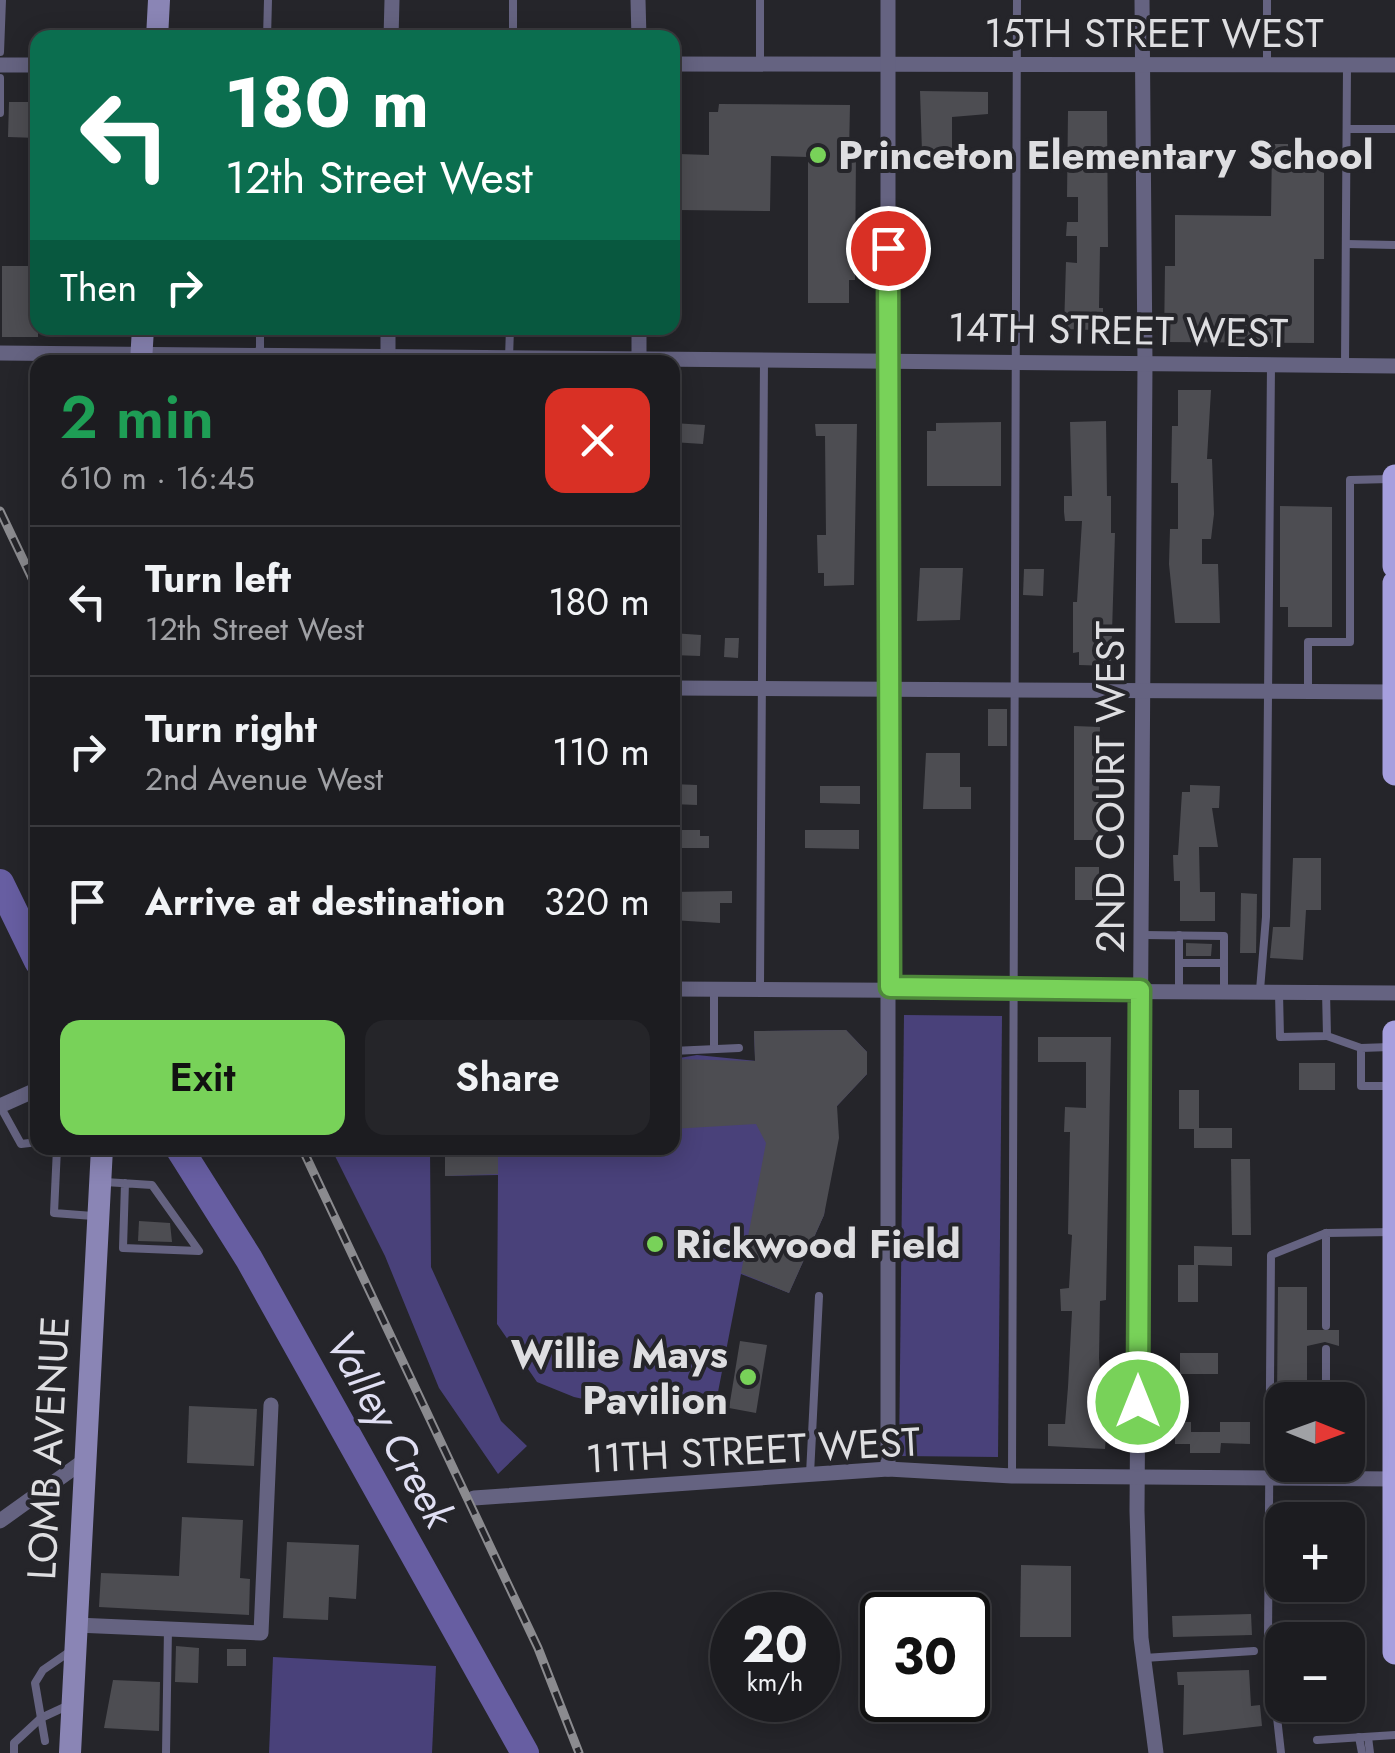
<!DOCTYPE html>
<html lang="en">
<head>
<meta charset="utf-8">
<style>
  body { margin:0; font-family:Jost,sans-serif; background:#252529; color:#f1f3f6; height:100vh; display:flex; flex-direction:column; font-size:38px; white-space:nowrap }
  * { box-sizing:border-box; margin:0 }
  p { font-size:32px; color:#a0a1a5 }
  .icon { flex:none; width:55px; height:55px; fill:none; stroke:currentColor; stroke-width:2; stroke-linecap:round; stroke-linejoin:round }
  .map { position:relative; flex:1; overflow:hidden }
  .sheet { position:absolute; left:30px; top:355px; width:650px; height:800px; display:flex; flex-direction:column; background:#1c1c20; border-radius:20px; box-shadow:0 5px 25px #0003,0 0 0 2px #3a3a3e }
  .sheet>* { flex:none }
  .banner { position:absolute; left:30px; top:30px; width:650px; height:305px; border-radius:20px; box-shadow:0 5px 25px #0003,0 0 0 2px #3a3a3e; background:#0b6e4f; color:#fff; overflow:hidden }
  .needle { width:65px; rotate:91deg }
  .controls { position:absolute; left:1265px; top:1382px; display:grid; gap:20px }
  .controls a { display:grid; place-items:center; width:100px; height:100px; border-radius:20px; background:#1c1c20; box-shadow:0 5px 25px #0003,0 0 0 2px #3a3a3e; font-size:50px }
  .speed { position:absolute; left:710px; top:1592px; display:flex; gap:20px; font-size:50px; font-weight:700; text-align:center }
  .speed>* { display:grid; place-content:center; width:130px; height:130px; border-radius:50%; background:#1c1c20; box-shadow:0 5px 25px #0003,0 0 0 2px #3a3a3e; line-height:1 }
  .speed small { font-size:25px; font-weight:400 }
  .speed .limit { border:5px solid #111; border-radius:15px; background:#fff; color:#111 }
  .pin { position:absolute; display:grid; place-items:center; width:85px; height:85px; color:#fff; margin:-42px; border:5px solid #fff; border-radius:50%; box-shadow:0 2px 10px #0007 }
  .me { position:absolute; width:110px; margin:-55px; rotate:0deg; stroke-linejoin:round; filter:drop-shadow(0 0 8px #0008) }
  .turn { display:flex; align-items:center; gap:35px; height:210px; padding:0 30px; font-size:45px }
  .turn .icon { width:130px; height:130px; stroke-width:2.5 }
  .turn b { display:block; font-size:70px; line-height:85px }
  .then { display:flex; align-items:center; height:95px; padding:0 30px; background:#0003; gap:20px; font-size:38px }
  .round { display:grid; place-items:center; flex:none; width:105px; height:105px; border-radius:20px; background:#252529 }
  .summary { display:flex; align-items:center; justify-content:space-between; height:170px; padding:0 30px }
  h1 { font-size:60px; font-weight:600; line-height:75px; color:#1e9e55 }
  .primary-button { display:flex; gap:20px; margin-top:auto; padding:20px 30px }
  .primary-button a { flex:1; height:115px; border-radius:20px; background:#78d259; color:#111; font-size:40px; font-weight:600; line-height:115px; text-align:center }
  .primary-button a+a { background:#252529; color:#f1f3f6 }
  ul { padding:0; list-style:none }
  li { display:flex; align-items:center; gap:30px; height:150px; padding:0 30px; border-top:2px solid #3a3a3e }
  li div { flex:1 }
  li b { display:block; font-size:38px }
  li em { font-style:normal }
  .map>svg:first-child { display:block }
</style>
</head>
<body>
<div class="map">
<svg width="1395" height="1753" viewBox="0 0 1395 1753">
  <rect width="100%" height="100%" fill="#25252a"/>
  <g fill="#49417a">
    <polygon points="904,1015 1002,1016 998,1457 899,1456"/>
    <polygon points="846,1030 867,1052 867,1074 837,1106 824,1215 789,1293 741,1274 718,1392 606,1404 574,1397 537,1382 497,1324 498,1175 445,1176 445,1148 672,1148 673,1059 697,1055 797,1065 804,1057 755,1057 754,1031"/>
    <polygon points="331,1148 430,1148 431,1267 501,1421 527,1446 498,1474 439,1388 385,1256"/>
    <polygon points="273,1657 436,1666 432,1753 269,1753"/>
  </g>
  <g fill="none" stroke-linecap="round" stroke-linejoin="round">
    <g stroke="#675ea2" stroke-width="28">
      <polyline points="0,883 38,961"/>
      <polyline points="179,1148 249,1259 525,1753"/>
    </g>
  </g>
  <g fill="#4d4d52">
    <polygon points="920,91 988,92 988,114 952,117 952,152 922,152"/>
    <polygon points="9,102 38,102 38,138 8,137"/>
    <polygon points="719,104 850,105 849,152 856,152 855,280 849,280 849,303 808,303 808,157 771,156 770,211 678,210 679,154 709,155 709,112 718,112"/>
    <polygon points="1068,111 1107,111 1108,247 1100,247 1099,308 1103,308 1103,323 1094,322 1094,330 1064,329 1066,262 1077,263 1077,236 1066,236 1067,222 1078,222 1078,197 1067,197"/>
    <polygon points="1272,144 1288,144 1288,163 1324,164 1324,259 1314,259 1314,343 1164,342 1165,266 1175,266 1175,215 1271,216"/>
    <rect x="2" y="266" width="36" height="71"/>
    <polygon points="1178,390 1211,390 1207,459 1212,459 1214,514 1211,539 1202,539 1202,564 1218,564 1220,623 1175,623 1169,564 1170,529 1178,529 1178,483 1171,483 1172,426 1178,426"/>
    <polygon points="1106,421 1107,496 1111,496 1111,533 1115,533 1111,666 1079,665 1079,652 1073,653 1073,602 1077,602 1082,521 1065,521 1064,512 1064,496 1072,496 1070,422"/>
    <polygon points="1001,422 1001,486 927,486 927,431 936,431 936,423"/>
    <polygon points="673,423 705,425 703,444 672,442"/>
    <polygon points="815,424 857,424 854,585 824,586 824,573 818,573 817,535 826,535 825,436 816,436"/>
    <polygon points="1280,506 1332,507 1332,627 1288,627 1288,607 1280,607"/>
    <polygon points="920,568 963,568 960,620 917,621"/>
    <polygon points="1024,569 1044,569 1043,596 1023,595"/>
    <polygon points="672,633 701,635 700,656 672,655"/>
    <polygon points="725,638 739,638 738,658 724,657"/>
    <rect x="988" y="709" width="19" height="37"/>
    <polygon points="1074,726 1100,727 1098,840 1074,840"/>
    <polygon points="926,753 960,753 960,787 971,787 971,809 923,809"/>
    <polygon points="672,784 697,785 697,805 672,804"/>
    <polygon points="1190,785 1220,786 1219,808 1212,808 1218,847 1199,847 1200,892 1215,892 1215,921 1180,921 1180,881 1174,881 1173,855 1178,855 1182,792 1190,792"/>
    <polygon points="820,786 860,786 860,804 820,803"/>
    <polygon points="672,830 700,830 700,836 709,836 709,848 672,848"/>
    <polygon points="805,830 859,830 859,849 805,848"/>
    <polygon points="1293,858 1321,858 1321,910 1306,910 1303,960 1270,958 1273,927 1290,927"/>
    <rect x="1075" y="867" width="24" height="33"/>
    <polygon points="732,891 732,903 720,903 720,923 672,920 672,892"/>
    <polygon points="1241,893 1257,894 1256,953 1240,953"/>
    <polygon points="1186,943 1212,944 1211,956 1186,956"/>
    <polygon points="846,1030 867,1052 867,1074 837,1106 839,1138 824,1215 789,1293 741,1273 766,1143 756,1124 672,1129 672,1059 755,1061 754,1031"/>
    <polygon points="1038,1037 1111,1037 1106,1300 1100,1301 1099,1358 1100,1371 1105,1371 1104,1395 1109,1395 1105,1449 1048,1446 1048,1424 1065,1424 1068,1387 1072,1311 1061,1311 1060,1289 1069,1288 1072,1235 1068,1234 1070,1132 1064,1132 1065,1107 1086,1108 1086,1062 1038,1062"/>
    <rect x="1299" y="1063" width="36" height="27"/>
    <polygon points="1179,1090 1199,1090 1199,1128 1232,1128 1232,1148 1194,1148 1194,1129 1179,1129"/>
    <polygon points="445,1148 498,1148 498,1174 445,1176"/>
    <polygon points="1231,1159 1250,1159 1251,1235 1232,1235"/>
    <polygon points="139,1221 170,1223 172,1242 138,1241"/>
    <polygon points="1194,1246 1232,1247 1232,1266 1198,1265 1198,1302 1178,1302 1178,1265 1194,1265"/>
    <polygon points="1278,1287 1307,1287 1307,1330 1339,1330 1339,1346 1325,1342 1307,1346 1307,1400 1277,1400"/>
    <polygon points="740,1341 767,1345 756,1413 729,1408"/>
    <rect x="1180" y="1353" width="38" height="21"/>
    <polygon points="189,1406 257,1409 254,1466 187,1463"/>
    <polygon points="1175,1422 1191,1422 1191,1432 1220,1432 1220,1422 1250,1422 1250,1444 1221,1443 1220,1453 1190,1453 1190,1444 1175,1444"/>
    <polygon points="182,1517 243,1520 240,1578 250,1579 249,1615 99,1607 101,1573 179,1576"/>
    <polygon points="287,1542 359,1545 356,1599 329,1597 328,1620 283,1618"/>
    <polygon points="1021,1565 1071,1566 1071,1637 1020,1637"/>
    <polygon points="1292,1585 1343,1585 1343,1601 1292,1600"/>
    <polygon points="1251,1614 1252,1635 1173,1637 1172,1616"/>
    <polygon points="176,1646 199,1648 198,1683 175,1682"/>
    <rect x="227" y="1649" width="19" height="17"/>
    <polygon points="1249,1670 1251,1706 1260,1705 1262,1726 1183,1735 1184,1685 1178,1685 1177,1672"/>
    <polygon points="113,1680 160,1682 159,1731 104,1728"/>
  </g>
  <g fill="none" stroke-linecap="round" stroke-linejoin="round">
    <g stroke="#656381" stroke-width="8">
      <polyline points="513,0 513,38"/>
      <polyline points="760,0 760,65"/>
      <polyline points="267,38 268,0"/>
      <polyline points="0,52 2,0"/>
      <polyline points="1267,65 1267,0"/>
      <polyline points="0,78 0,113"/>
      <polyline points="1347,129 1395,129"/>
      <polyline points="1346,244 1395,245"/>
      <polyline points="260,358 260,328"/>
      <polyline points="509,358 510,328"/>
      <polyline points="1345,365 1347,66"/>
      <polyline points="1308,692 1308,642 1350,642 1350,480 1390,479"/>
      <polyline points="1143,935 1224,936 1224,990"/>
      <polyline points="1179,963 1224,963"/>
      <polyline points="760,986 764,359"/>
      <polyline points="1179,990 1179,935"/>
      <polyline points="1260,990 1266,917 1271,365"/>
      <polyline points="714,991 714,1049"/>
      <polyline points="1279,993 1280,1037 1327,1036 1326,991"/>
      <polyline points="1327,1036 1361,1048"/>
      <polyline points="672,1051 739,1048"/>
      <polyline points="1389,1086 1361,1086 1361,1048 1390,1047"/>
      <polyline points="0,1106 21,1144 38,1142"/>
      <polyline points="57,1148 54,1213 93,1216"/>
      <polyline points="105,1182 152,1185 199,1251 123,1248 125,1183"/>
      <polyline points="1326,1326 1326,1233 1393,1232"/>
      <polyline points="1326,1349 1326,1400"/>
      <polyline points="1267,1414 1282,1414"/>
      <polyline points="810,1474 819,1296"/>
      <polyline points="1012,1475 1017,0"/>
      <polyline points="1144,1658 1254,1651"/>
      <polyline points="69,1705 41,1718 35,1683 43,1670 72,1650"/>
      <polyline points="41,1718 45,1741"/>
      <polyline points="1359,1737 1362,1753"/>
      <polyline points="1368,1737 1370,1753"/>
      <polyline points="1317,1740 1395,1735"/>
      <polyline points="14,1753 14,1743 41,1718"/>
      <polyline points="166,1753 168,1628"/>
      <polyline points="1281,1753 1268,1637 1271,1255 1326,1233"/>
    </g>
    <g stroke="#656381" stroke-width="15">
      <polyline points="638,0 639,38"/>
      <polyline points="1142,0 1145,364 1137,1511 1141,1638 1156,1753"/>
      <polyline points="391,38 392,0"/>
      <polyline points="672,64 1395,65"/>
      <polyline points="0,65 38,65"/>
      <polyline points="0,353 1395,366"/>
      <polyline points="388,362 388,328"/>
      <polyline points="639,362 639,328"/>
      <polyline points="672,688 1395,692"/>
      <polyline points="672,989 1395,993"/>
      <polyline points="0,1106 38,1089"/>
      <polyline points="888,1469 888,0"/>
      <polyline points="474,1498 888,1469 1012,1476 1395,1479"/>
      <polyline points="0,1521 85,1460"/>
      <polyline points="76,1625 261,1633 271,1405"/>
    </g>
    <g stroke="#8a85b5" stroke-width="22">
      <polyline points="157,38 159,0"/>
      <polyline points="141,362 143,328"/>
      <polyline points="70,1753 102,1148"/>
    </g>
    <g stroke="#a69fde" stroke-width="25">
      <polyline points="1395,477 1395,566"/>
      <polyline points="1395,583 1395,773"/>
      <polyline points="1395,1033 1395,1652"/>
    </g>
    <defs>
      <g id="rail">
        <polyline points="0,511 38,591"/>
        <polyline points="302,1148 538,1648 579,1753"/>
      </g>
    </defs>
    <use href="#rail" stroke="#8b8b8f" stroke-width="9"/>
    <use href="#rail" stroke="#25252a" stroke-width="5" stroke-dasharray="15" stroke-linecap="butt"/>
  </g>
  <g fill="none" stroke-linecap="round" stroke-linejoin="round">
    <defs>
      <polyline id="route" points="888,248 890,987 1140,990 1138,1402"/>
    </defs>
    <use href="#route" stroke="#4e883a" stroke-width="25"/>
    <use href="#route" stroke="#78d259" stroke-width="18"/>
  </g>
  <g fill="#78d259" stroke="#25252a" stroke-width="4">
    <circle cx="818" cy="155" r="10"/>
    <circle cx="655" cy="1244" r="10"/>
    <circle cx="748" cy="1377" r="10"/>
  </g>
  <g text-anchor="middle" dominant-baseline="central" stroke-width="8" stroke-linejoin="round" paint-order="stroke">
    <g font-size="40" fill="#dedee1" stroke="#25252a">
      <text x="1154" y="33">15TH STREET WEST</text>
      <text transform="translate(1118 330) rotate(1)">14TH STREET WEST</text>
      <text transform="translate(1110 787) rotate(-90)">2ND COURT WEST</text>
      <text transform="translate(48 1448) rotate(-87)">LOMB AVENUE</text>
      <text transform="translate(753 1450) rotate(-3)">11TH STREET WEST</text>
    </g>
    <g font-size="40" font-weight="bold" fill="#dedee1" stroke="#25252a" text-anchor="start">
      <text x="838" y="155">Princeton Elementary School</text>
      <text x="675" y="1244">Rickwood Field</text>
      <text x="728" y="1354" text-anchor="end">Willie Mays<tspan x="728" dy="46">Pavilion</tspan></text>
    </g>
    <g font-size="42" font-style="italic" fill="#e0dff3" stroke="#25252a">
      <text transform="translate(390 1429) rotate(61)">Valley Creek</text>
    </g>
  </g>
</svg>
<div class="controls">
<a><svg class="needle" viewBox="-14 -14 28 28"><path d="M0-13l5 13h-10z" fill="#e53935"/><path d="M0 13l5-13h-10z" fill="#a0a1a5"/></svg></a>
<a>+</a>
<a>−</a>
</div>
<div class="speed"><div>20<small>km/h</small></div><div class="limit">30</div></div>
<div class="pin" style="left:888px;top:248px;background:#d93025"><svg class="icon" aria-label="arrive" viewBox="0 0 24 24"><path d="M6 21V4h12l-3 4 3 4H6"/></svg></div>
<svg class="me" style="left:1138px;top:1402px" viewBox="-20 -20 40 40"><circle r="17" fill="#78d259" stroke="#fff" stroke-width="3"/><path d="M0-11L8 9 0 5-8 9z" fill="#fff"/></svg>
<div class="banner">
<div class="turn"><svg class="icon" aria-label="left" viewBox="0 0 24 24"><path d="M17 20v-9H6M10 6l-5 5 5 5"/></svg><div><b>180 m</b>12th Street West</div></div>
<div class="then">Then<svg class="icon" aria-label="right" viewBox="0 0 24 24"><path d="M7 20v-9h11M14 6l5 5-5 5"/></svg></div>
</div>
<section class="sheet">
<div class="summary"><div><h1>2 min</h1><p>610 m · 16:45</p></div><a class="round" style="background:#d93025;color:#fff"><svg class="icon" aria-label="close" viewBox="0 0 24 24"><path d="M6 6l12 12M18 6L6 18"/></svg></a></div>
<ul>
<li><svg class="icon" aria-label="left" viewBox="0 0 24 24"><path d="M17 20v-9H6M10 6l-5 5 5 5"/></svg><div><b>Turn left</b><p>12th Street West</p></div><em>180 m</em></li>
<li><svg class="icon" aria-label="right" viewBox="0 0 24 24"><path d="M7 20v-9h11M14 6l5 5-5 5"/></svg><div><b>Turn right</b><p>2nd Avenue West</p></div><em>110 m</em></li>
<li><svg class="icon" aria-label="arrive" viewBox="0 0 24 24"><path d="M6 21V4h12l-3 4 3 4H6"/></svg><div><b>Arrive at destination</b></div><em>320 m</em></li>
</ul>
<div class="primary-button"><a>Exit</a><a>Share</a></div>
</section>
</div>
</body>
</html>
